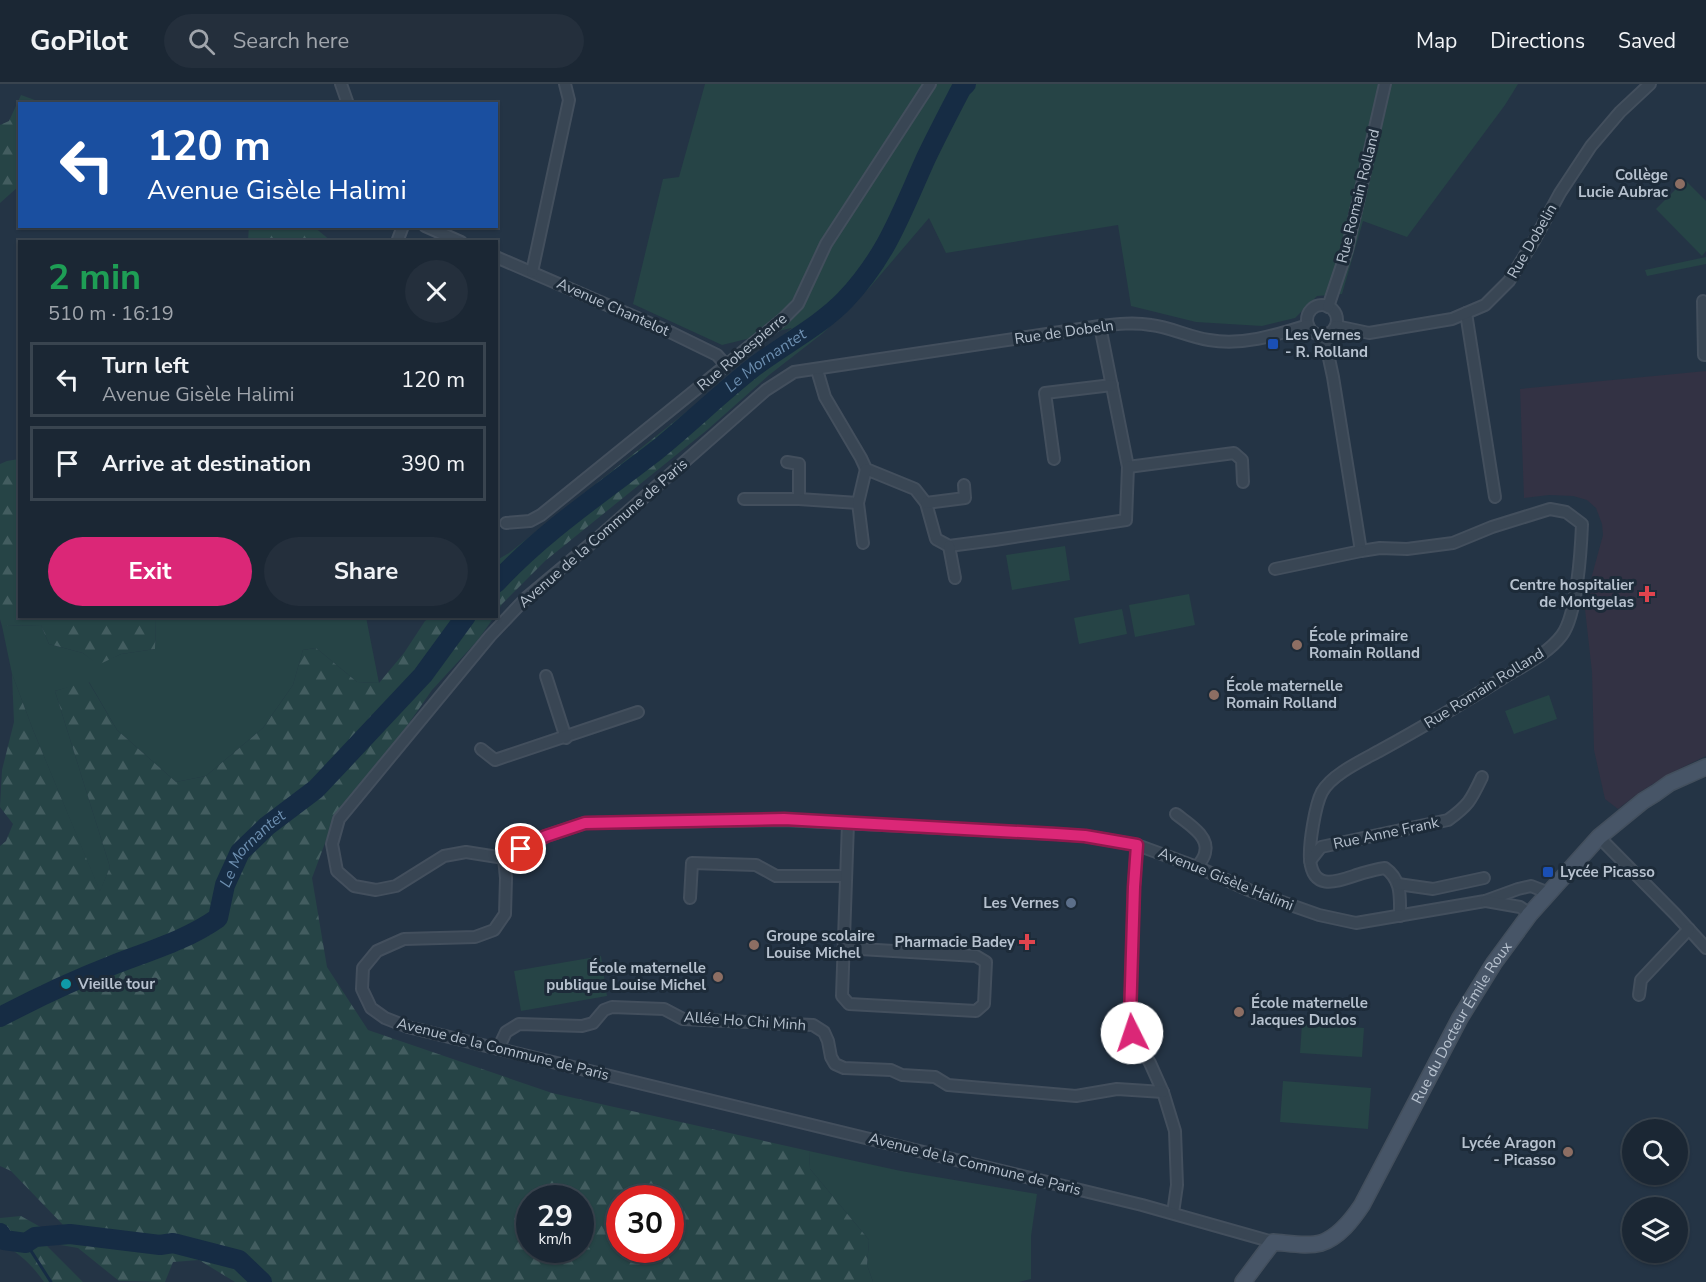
<!DOCTYPE html>
<html lang="en">
<head>
<meta charset="utf-8">
<style>
  body { margin:0; font-family:"Nunito Sans",sans-serif; background:#242f3c; color:#f1f3f6; height:100vh; display:flex; flex-direction:column; font-size:22px; white-space:nowrap }
  * { box-sizing:border-box; margin:0 }
  p { font-size:20px; color:#a0a5ac }
  .icon { flex:none; width:33px; height:33px; fill:none; stroke:currentColor; stroke-width:2; stroke-linecap:round; stroke-linejoin:round }
  .map { position:relative; flex:1; overflow:hidden }
  .details { position:absolute; left:18px; top:156px; width:480px; height:378px; display:flex; flex-direction:column; background:#1b2734; border-radius:0px; box-shadow:0 2px 4px #0004,0 0 0 2px #39444f }
  .details>* { flex:none }
  .guide { position:absolute; left:18px; top:18px; width:480px; height:126px; border-radius:0px; box-shadow:0 2px 4px #0004,0 0 0 2px #39444f; background:#1a4fa0; color:#fff; overflow:hidden }
  .tools { position:absolute; left:1622px; top:1035px; display:grid; gap:12px }
  .tools a { display:grid; place-items:center; width:66px; height:66px; border-radius:50%; background:#1b2734; box-shadow:0 2px 4px #0004,0 0 0 2px #39444f; font-size:30px }
  .speed { position:absolute; left:516px; top:1101px; display:flex; gap:12px; font-size:30px; font-weight:700; text-align:center }
  .speed>* { display:grid; place-content:center; width:78px; height:78px; border-radius:50%; background:#1b2734; box-shadow:0 2px 4px #0004,0 0 0 2px #39444f; line-height:1 }
  .speed small { font-size:15px; font-weight:400 }
  .speed .limit { border:9px solid #d22; background:#fff; color:#111 }
  .pin { position:absolute; display:grid; place-items:center; width:51px; height:51px; color:#fff; margin:-26px; border:3px solid #fff; border-radius:50%; box-shadow:0 2px 6px #0007 }
  .me { position:absolute; width:66px; margin:-33px; rotate:356deg; stroke-linejoin:round; filter:drop-shadow(0 0 4px #0008) }
  .turn { display:flex; align-items:center; gap:21px; height:126px; padding:0 30px; font-size:27px }
  .turn .icon { width:78px; height:78px; stroke-width:2.5 }
  .turn b { display:block; font-size:42px; line-height:51px }
  .round { display:grid; place-items:center; flex:none; width:63px; height:63px; border-radius:32px; background:#242f3c }
  .summary { display:flex; align-items:center; justify-content:space-between; height:102px; padding:0 30px }
  h1 { font-size:36px; font-weight:700; line-height:45px; color:#1e9e55 }
  .primary-button { display:flex; gap:12px; margin-top:auto; padding:12px 30px }
  .primary-button a { flex:1; height:69px; border-radius:36px; background:#db2777; color:#fff; font-size:24px; font-weight:700; line-height:69px; text-align:center }
  .primary-button a+a { background:#242f3c; color:#f1f3f6 }
  ul { padding:0; list-style:none }
  li { display:flex; align-items:center; gap:18px; height:75px; margin:0 12px 9px; padding:0 18px; border:3px solid #39444f; border-radius:0px }
  li div { flex:1 }
  li b { display:block; font-size:22px }
  li em { font-style:normal }
  header { display:flex; align-items:center; gap:36px; box-sizing:border-box; height:84px; padding:0 30px; background:#1b2734; border-bottom:2px solid #39444f }
  header strong { font-size:28px }
  nav { display:flex; gap:33px; margin-inline-start:auto; font-size:21px }
  .search { width:420px; height:54px; background:#242f3c; display:flex; align-items:center; gap:15px; box-sizing:border-box; padding:0 21px; border-radius:33px; color:#a0a5ac; font-size:22px }
  .map>svg:first-child { display:block }
</style>
</head>
<body>
<header>
<strong>GoPilot</strong>
<div class="search"><svg class="icon" aria-label="search" viewBox="0 0 24 24"><circle cx="10" cy="10" r="6"/><path d="M15 15l6 6"/></svg>Search here</div>
<nav><a>Map</a><a>Directions</a><a>Saved</a></nav>
</header>
<div class="map">
<svg width="1706" height="1198" viewBox="0 0 1706 1198">
  <defs>
    <pattern id="forest-firs" width="22" height="20" patternUnits="userSpaceOnUse" patternTransform="scale(1.5)"><rect width="22" height="20" fill="#264446"/><path d="M5 1l3.5 6h-7zM16 11l3.5 6h-7z" fill="#435d60"/></pattern>
  </defs>
  <rect width="100%" height="100%" fill="#243445"/>
  <polygon fill="#333244" points="1706,287 1706,672 1671,689 1640,708 1618,725 1605,715 1594,666 1592,588 1585,525 1591,495 1603,451 1602,440 1596,424 1587,416 1573,412 1549,411 1524,414 1520,305"/>
  <g fill="#264446">
    <polygon points="705,0 1518,0 1505,21 1407,153 1363,137 1342,210 1317,212 1295,234 1262,242 1196,238 1131,222 1118,141 946,169 929,134 871,202 823,249 791,244 722,261 633,220 663,95 679,93"/>
    <polygon points="1685,96 1706,117 1706,167 1702,172 1656,125"/>
    <polygon points="1706,173 1706,180 1647,192 1645,186"/>
    <polygon points="1065,462 1070,496 1012,506 1006,471"/>
    <polygon points="1189,510 1195,541 1135,553 1129,521"/>
    <polygon points="1122,525 1127,550 1079,560 1074,534"/>
    <polygon points="156,533 366,533 379,599 357,598 316,564 303,566 293,601 263,644 206,692 176,698 117,646 89,598 55,607 110,783 100,808 33,646 12,590 2,542 41,541 49,560 83,569 98,580 121,570 155,565"/>
    <polygon points="1549,611 1557,635 1514,650 1505,627"/>
    <polygon points="601,872 607,912 521,927 514,887"/>
    <polygon points="1302,940 1364,944 1362,973 1300,969"/>
    <polygon points="1283,997 1371,1004 1368,1045 1280,1038"/>
    <polygon points="809,1067 901,1087 1037,1110 1031,1152 1031,1195 1019,1198 873,1198 867,1181 869,1156 810,1085"/>
  </g>
  <g fill="url(#forest-firs)" fill-rule="evenodd">
    <polygon points="21,11 43,19 20,20 19,102 0,119 0,41 9,37"/>
    <polygon points="249,143 314,143 331,157 248,157"/>
    <polygon points="792,244 823,249 769,291 707,346 545,477 502,520 497,528 497,476 509,469"/>
    <polygon points="19,375 20,532 156,533 155,565 121,570 98,581 83,569 49,560 41,541 2,542 0,535 0,380 7,377"/>
    <path d="M431 533H494L478 556 432 606 400 652 334 735 312 794 327 883 368 946 552 1009 809 1067 810 1085 869 1156 867 1181 873 1198H235L199 1176 173 1178 165 1198 119 1197 78 1164 43 1158 83 1198H44C33 1182 18 1167 0 1160V1134L21 1132 44 1145 66 1144 11 1087 0 1082V762L6 757 13 740 0 723 2 686 14 638 12 590 33 646 100 807 110 783 55 607 88 597 117 646 176 698 206 692 263 644 293 601 303 566 316 564 357 598 379 599 404 569 425 537ZM530 1114H580V1166H530ZM620 1114H670V1166H620Z"/>
  </g>
  <g fill="none" stroke-linecap="round" stroke-linejoin="round">
    <polyline stroke="#162c44" stroke-width="3" points="26,1159 51,1198"/>
    <g stroke="#162c44" stroke-width="20">
      <path id="s1" d="M496 499C543 448 603 408 657 366 690 339 721 309 754 283 783 261 820 242 845 216 887 172 902 127 926 74 937 51 949 28 961 5L966 0"/>
      <path id="s2" d="M0 933C38 913 74 896 113 881 149 867 187 856 218 834L225 801 240 768 267 742 316 705 423 591 466 532"/>
      <polyline points="0,1149 4,1156 26,1159 35,1153 70,1150 160,1161 173,1159 239,1176 262,1198"/>
    </g>
    <defs>
      <g id="street">
        <polyline points="341,0 348,20"/>
        <polyline points="425,142 461,158"/>
        <polyline points="397,158 403,142"/>
        <polyline points="496,173 672,249 717,271 726,281"/>
        <polyline points="532,188 569,16 565,0"/>
        <polyline points="1703,217 1704,271 1706,271"/>
        <circle cx="1322" cy="236" r="15"/>
        <polyline points="1328,223 1347,166 1385,0"/>
        <polyline points="1466,229 1495,413"/>
        <polyline points="1100,242 1128,383"/>
        <polyline points="1336,242 1369,249 1452,235 1485,221 1509,197 1535,155 1560,109 1591,62 1620,28 1650,0"/>
        <path d="M1324 251 1333 293 1361 467 1380 464 1407 465 1453 459 1492 443 1550 425 1566 428 1582 440C1581 466 1577 531 1562 551 1548 570 1522 582 1503 594 1463 619 1423 643 1381 666 1363 676 1332 690 1322 708 1315 721 1309 760 1310 775 1313 811 1342 795 1363 789 1370 787 1378 785 1385 784 1402 796 1400 813 1400 832"/>
        <polyline points="817,286 825,313 861,374 866,385 915,405 926,419 936,455 949,462 995,456 1126,436 1128,383 1234,369 1242,376 1243,398"/>
        <polyline points="1054,375 1045,309 1112,301"/>
        <polyline points="787,378 799,380 799,415"/>
        <polyline points="744,415 799,415 858,419"/>
        <polyline points="926,419 965,414 964,401"/>
        <polyline points="506,439 530,437 541,431 783,235 798,220 826,160 930,0"/>
        <polyline points="863,459 858,419 866,385"/>
        <polyline points="949,462 955,494"/>
        <polyline points="1275,485 1361,467"/>
        <polyline points="546,592 566,654"/>
        <polyline points="481,665 495,676 638,628"/>
        <path d="M1176 730C1187 739 1210 752 1205 769 1204 774 1200 779 1197 783"/>
        <polyline points="1599,753 1676,831 1706,864"/>
        <polyline points="1137,761 1134,803 1130,934 1132,949 1150,979 1163,1008 1175,1047 1177,1101 1173,1129"/>
        <path d="M504 774 466 768 444 772 396 802 376 806 354 802 337 787 332 760 339 735 490 552 527 513 600 452 766 306 794 288 1100 242C1117 240 1134 238 1151 241 1170 243 1189 253 1209 256 1243 262 1276 251 1308 241"/>
        <polyline points="504,774 506,794 505,830 494,846 475,853 404,855 377,867 363,884 362,905 371,924 385,934 408,943 1142,1121 1273,1158"/>
        <polyline points="504,774 546,752 585,739 784,736 1056,750 1085,752 1137,761 1197,783 1251,807 1319,831 1356,839 1485,817 1518,805 1531,802 1549,809"/>
        <path d="M1310 777 1321 763 1448 736C1469 721 1471 716 1482 693"/>
        <polyline points="1398,800 1433,805 1484,794"/>
        <polyline points="690,814 692,779 756,781 776,792 846,792"/>
        <polyline points="1486,817 1520,823 1530,830"/>
        <polyline points="844,864 976,872 986,878 984,920 976,927 849,920 842,912 848,739"/>
        <polyline points="1639,911 1641,896 1689,845"/>
        <polyline points="498,965 506,948 519,940 582,942 593,939 604,926 612,923 664,925 683,935 813,941 824,948 828,957 831,973 835,980 844,984 891,986 902,991 935,993 948,1001 1076,1012 1117,1005 1163,1008"/>
      </g>
      <g id="secondary">
        <path id="s3" d="M1243 1198 1273 1158C1288 1159 1307 1163 1321 1159 1339 1153 1352 1136 1362 1121L1460 934 1494 879 1530 830 1599 753 1643 717 1656 709 1670 699 1706 683"/>
      </g>
    </defs>
    <use href="#street" stroke="#434f5d" stroke-width="14"/>
    <use href="#secondary" stroke="#434f5d" stroke-width="18"/>
    <use href="#street" stroke="#394654" stroke-width="10"/>
    <use href="#secondary" stroke="#475567" stroke-width="15"/>
  </g>
  <g fill="none" stroke-linecap="round" stroke-linejoin="round">
    <defs>
      <polyline id="route" points="521,765 546,752 585,739 784,735 1056,750 1085,752 1137,761 1134,803 1130,934 1132,949"/>
    </defs>
    <use href="#route" stroke="#8e194d" stroke-width="15"/>
    <use href="#route" stroke="#db2777" stroke-width="10"/>
  </g>
  <g fill="#8d6e63" stroke="#1d2b39" stroke-width="2">
    <circle cx="1680" cy="100" r="6"/>
    <circle cx="1297" cy="561" r="6"/>
    <circle cx="1214" cy="611" r="6"/>
    <circle cx="754" cy="861" r="6"/>
    <circle cx="718" cy="893" r="6"/>
    <circle cx="1239" cy="928" r="6"/>
    <circle cx="1568" cy="1068" r="6"/>
  </g>
  <g fill="#1a4fb4" stroke="#1d2b39" stroke-width="2">
    <rect x="1267" y="254" width="12" height="12" rx="3"/>
    <rect x="1542" y="782" width="12" height="12" rx="3"/>
  </g>
  <g fill="#e0444e" stroke="#1d2b39" stroke-width="2">
    <path d="M1644 501h6v6h6v6h-6v6h-6v-6h-6v-6h6z"/>
    <path d="M1024 849h6v6h6v6h-6v6h-6v-6h-6v-6h6z"/>
  </g>
  <circle fill="#5c6f8a" stroke="#1d2b39" stroke-width="2" cx="1071" cy="819" r="6"/>
  <circle fill="#0f9aa8" stroke="#1d2b39" stroke-width="2" cx="66" cy="900" r="6"/>
  <g text-anchor="middle" dominant-baseline="central" stroke-width="6" stroke-linejoin="round" paint-order="stroke">
    <g font-size="15" font-weight="bold" fill="#b6c1ce" stroke="#1d2b39" text-anchor="start">
      <text x="1668" y="91" text-anchor="end">Collège<tspan x="1668" dy="17">Lucie Aubrac</tspan></text>
      <text x="1285" y="251">Les Vernes<tspan x="1285" dy="17">- R. Rolland</tspan></text>
      <text x="1634" y="501" text-anchor="end">Centre hospitalier<tspan x="1634" dy="17">de Montgelas</tspan></text>
      <text x="1309" y="552">École primaire<tspan x="1309" dy="17">Romain Rolland</tspan></text>
      <text x="1226" y="602">École maternelle<tspan x="1226" dy="17">Romain Rolland</tspan></text>
      <text x="1560" y="788">Lycée Picasso</text>
      <text x="1059" y="819" text-anchor="end">Les Vernes</text>
      <text x="766" y="852">Groupe scolaire<tspan x="766" dy="17">Louise Michel</tspan></text>
      <text x="1015" y="858" text-anchor="end">Pharmacie Badey</text>
      <text x="706" y="884" text-anchor="end">École maternelle<tspan x="706" dy="17">publique Louise Michel</tspan></text>
      <text x="78" y="900">Vieille tour</text>
      <text x="1251" y="919">École maternelle<tspan x="1251" dy="17">Jacques Duclos</tspan></text>
      <text x="1556" y="1059" text-anchor="end">Lycée Aragon<tspan x="1556" dy="17">- Picasso</tspan></text>
    </g>
    <g font-size="15" fill="#b6c1ce" stroke="#1d2b39">
      <text transform="translate(1358 112) rotate(-76)">Rue Romain Rolland</text>
      <text transform="translate(1532 157) rotate(-60)">Rue Dobelin</text>
      <text transform="translate(613 223) rotate(24)">Avenue Chantelot</text>
      <text transform="translate(1064 248) rotate(-8)">Rue de Dobeln</text>
      <text transform="translate(742 268) rotate(-40)">Rue Robespierre</text>
      <text transform="translate(603 449) rotate(-41)">Avenue de la Commune de Paris</text>
      <text transform="translate(1484 604) rotate(-32)">Rue Romain Rolland</text>
      <text transform="translate(1386 749) rotate(-12)">Rue Anne Frank</text>
      <text transform="translate(1226 795) rotate(22)">Avenue Gisèle Halimi</text>
      <text transform="translate(745 937) rotate(4)">Allée Ho Chi Minh</text>
      <text stroke="none"><textPath href="#s3" startOffset="363">Rue du Docteur Émile Roux</textPath></text>
      <text transform="translate(503 965) rotate(14)">Avenue de la Commune de Paris</text>
      <text transform="translate(975 1080) rotate(14)">Avenue de la Commune de Paris</text>
    </g>
    <g font-size="16" font-style="italic" fill="#6c8eaf" stroke="#1d2b39">
      <text stroke="none"><textPath href="#s1" startOffset="350">Le Mornantet</textPath></text>
      <text stroke="none"><textPath href="#s2" startOffset="320">Le Mornantet</textPath></text>
    </g>
  </g>
</svg>
<div class="tools">
<a><svg class="icon" aria-label="search" viewBox="0 0 24 24"><circle cx="10" cy="10" r="6"/><path d="M15 15l6 6"/></svg></a>
<a><svg class="icon" aria-label="layers" viewBox="0 0 24 24"><path d="M12 4l9 5-9 5-9-5zM3 14l9 5 9-5"/></svg></a>
</div>
<div class="speed"><div>29<small>km/h</small></div><div class="limit">30</div></div>
<div class="pin" style="left:521px;top:765px;background:#d93025"><svg class="icon" aria-label="arrive" viewBox="0 0 24 24"><path d="M6 21V4h12l-3 4 3 4H6"/></svg></div>
<svg class="me" style="left:1132px;top:949px" viewBox="-20 -20 40 40"><circle r="19" fill="#fff"/><path d="M0-13L10 11 0 6-10 11z" fill="#db2777"/></svg>
<div class="guide">
<div class="turn"><svg class="icon" aria-label="left" viewBox="0 0 24 24"><path d="M17 20v-9H6M10 6l-5 5 5 5"/></svg><div><b>120 m</b>Avenue Gisèle Halimi</div></div>
</div>
<section class="details">
<div class="summary"><div><h1>2 min</h1><p>510 m · 16:19</p></div><a class="round"><svg class="icon" aria-label="close" viewBox="0 0 24 24"><path d="M6 6l12 12M18 6L6 18"/></svg></a></div>
<ul>
<li><svg class="icon" aria-label="left" viewBox="0 0 24 24"><path d="M17 20v-9H6M10 6l-5 5 5 5"/></svg><div><b>Turn left</b><p>Avenue Gisèle Halimi</p></div><em>120 m</em></li>
<li><svg class="icon" aria-label="arrive" viewBox="0 0 24 24"><path d="M6 21V4h12l-3 4 3 4H6"/></svg><div><b>Arrive at destination</b></div><em>390 m</em></li>
</ul>
<div class="primary-button"><a>Exit</a><a>Share</a></div>
</section>
</div>
</body>
</html>
